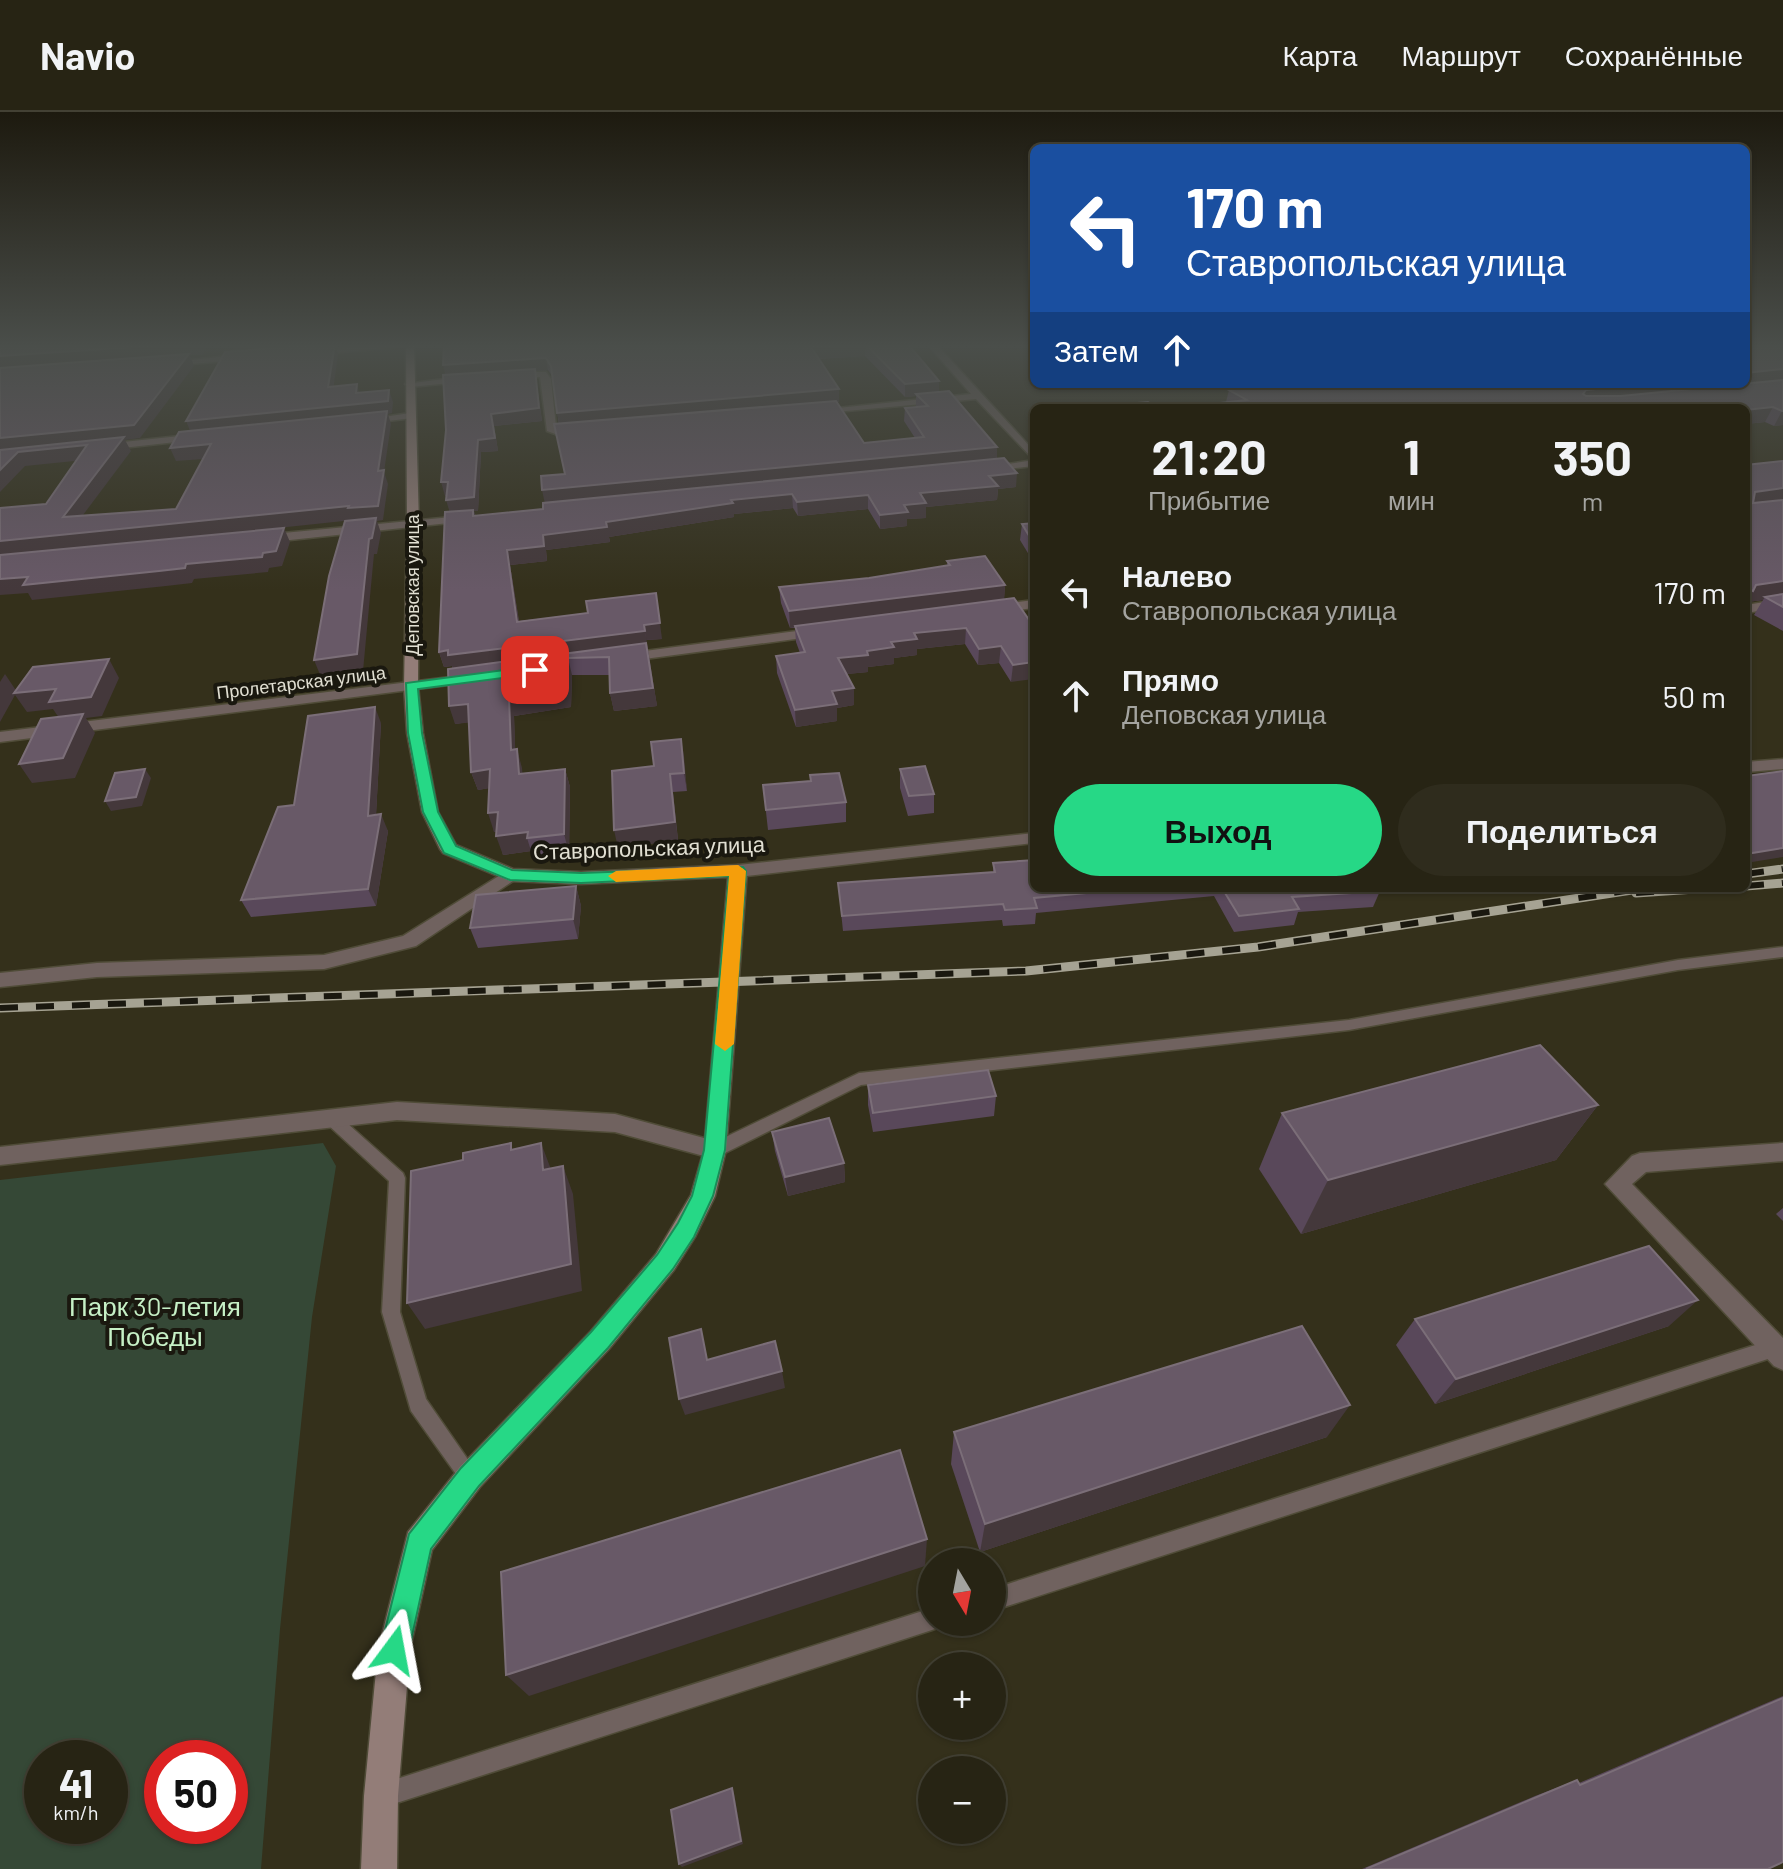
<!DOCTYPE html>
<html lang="ru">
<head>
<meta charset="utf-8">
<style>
  body { margin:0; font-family:Barlow,sans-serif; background:#2f2c1d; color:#f1f3f6; height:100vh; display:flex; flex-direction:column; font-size:30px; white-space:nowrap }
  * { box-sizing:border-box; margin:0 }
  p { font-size:26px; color:#a4a4a0 }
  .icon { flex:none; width:44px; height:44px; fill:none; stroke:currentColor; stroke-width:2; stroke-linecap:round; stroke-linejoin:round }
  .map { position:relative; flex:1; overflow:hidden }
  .drawer { position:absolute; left:1030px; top:292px; width:720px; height:488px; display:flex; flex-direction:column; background:#272414; border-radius:12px; box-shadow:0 2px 6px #0004,0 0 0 2px #434134 }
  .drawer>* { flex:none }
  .guide { position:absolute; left:1030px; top:32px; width:720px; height:244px; border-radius:12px; box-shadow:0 2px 6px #0004,0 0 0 2px #434134; background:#1a4fa0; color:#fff; overflow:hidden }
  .needle { width:52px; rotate:170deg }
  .tools { position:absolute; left:918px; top:1436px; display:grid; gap:16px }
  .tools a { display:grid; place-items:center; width:88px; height:88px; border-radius:50%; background:#272414; box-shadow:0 2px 6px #0004,0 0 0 2px #434134; font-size:40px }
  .speed { position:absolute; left:24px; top:1628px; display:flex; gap:16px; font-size:40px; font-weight:700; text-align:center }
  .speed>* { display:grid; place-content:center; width:104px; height:104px; border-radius:50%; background:#272414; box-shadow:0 2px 6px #0004,0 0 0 2px #434134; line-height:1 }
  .speed small { font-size:20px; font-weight:400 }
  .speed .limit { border:12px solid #d22; background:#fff; color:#111 }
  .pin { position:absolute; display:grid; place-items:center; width:68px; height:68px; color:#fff; margin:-34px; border-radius:16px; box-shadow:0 4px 12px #0006 }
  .me { position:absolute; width:88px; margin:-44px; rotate:13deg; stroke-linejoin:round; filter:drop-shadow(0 0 6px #0008) }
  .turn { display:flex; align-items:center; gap:28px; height:168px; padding:0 24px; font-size:36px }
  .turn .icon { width:104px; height:104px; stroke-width:2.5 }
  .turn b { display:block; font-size:56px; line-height:68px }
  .then { display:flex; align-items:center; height:76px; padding:0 24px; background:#0003; gap:16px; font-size:30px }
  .eta { display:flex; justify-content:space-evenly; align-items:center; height:136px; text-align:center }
  .eta b { font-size:48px; font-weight:700; line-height:56px }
  .cta { display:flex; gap:16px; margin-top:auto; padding:16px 24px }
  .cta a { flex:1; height:92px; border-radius:48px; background:#26d886; color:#111; font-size:32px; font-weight:700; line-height:92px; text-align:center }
  .cta a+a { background:#2f2c1d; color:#f1f3f6 }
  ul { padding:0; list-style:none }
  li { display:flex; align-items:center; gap:24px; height:104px; padding:0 24px }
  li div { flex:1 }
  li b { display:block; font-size:30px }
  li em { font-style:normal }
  header { display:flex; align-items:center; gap:48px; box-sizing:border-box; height:112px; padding:0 40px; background:#272414; border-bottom:2px solid #434134 }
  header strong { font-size:38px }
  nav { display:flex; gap:44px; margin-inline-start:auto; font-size:28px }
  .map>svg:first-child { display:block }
</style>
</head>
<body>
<header>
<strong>Navio</strong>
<nav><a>Карта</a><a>Маршрут</a><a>Сохранённые</a></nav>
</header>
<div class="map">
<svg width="1783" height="1757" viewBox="0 0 1783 1757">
  <rect width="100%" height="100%" fill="#34301b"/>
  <path fill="#354836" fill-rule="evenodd" d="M323 1031 336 1054 312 1205 280 1517 261 1757H0V1068ZM42 1646H110V1714H42ZM162 1646H230V1714H162Z"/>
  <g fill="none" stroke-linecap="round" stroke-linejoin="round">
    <defs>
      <g id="service">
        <polygon points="1783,835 1783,845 1678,858 1349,918 861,973 721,1043 715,1045 709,1043 707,1038 709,1033 859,961 1349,908 1678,848"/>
        <polygon points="332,1001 338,1003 403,1061 405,1066 400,1200 426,1287 480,1365 477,1372 470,1375 463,1372 411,1299 382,1200 389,1069 326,1011 324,1007 326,1003"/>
        <polygon points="1774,1227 1781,1230 1783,1236 1781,1242 1774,1245 992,1499 992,1477"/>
        <polygon points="932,1496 932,1510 942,1510 940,1515 932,1518 381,1696 373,1692 369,1684 373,1676 381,1672"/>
      </g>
      <g id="minor">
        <polygon points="927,232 936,232 1034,339 1034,348 976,287 814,302 809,299 971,282"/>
        <polygon points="512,260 546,260 551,267 556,315 583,316 588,319 587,321 558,323 547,319 540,265 509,265"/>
        <polygon points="468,264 471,269 410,275 405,272"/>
        <polygon points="410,301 413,306 362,312 357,309"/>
        <polygon points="199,322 203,323 203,327 104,338 99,335 104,332"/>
        <polygon points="1783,487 1783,495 1746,501 1746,493"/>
        <polygon points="1034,488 1034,496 994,501 987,497 994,493"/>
        <polygon points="820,516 825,517 825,523 622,550 615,546 622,542"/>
        <polygon points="475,562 482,566 480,569 0,630 0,620"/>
        <polygon points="1783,647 1783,657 1746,660 1746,650"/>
        <polygon points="1034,721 1034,731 738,765 729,759 738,753"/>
        <polygon points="510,757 516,759 519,763 516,767 416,834 324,857 97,865 0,875 0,861 97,851 324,843 403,824"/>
        <polygon points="397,990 615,1002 715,1029 723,1031 726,1038 723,1045 715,1047 615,1020 397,1008 0,1053 0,1035"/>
        <polygon points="1783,1031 1783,1049 1646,1060 1632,1072 1783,1226 1783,1258 1774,1254 1605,1072 1632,1044 1640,1041"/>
      </g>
      <g id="tertiary">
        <polygon points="390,232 430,232 310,243 306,240"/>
        <polygon points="247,242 250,247 167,254 163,251"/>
        <polygon points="1034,348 1034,354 986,359 981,356"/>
        <polygon points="473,403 479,406 477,408 262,431 256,427 262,423"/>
      </g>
      <polygon id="secondary" points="406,232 414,232 419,412 418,574 423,621 438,700 456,733 513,757 581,760 738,753 747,759 726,1038 715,1084 695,1125 674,1158 609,1237 480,1375 432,1438 410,1538 398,1684 397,1757 361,1757 364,1684 378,1538 408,1420 460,1355 591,1219 656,1142 691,1083 704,1038 728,765 581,772 510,769 443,741 440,737 422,700 407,621 404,574 407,412"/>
    </defs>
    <use href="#service" stroke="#504c38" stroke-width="3"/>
    <use href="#minor" stroke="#504c38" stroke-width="3"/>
    <use href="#tertiary" stroke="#504c38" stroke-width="3"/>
    <use href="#secondary" stroke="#504c38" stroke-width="3"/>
    <use href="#service" fill="#70625f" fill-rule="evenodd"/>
    <use href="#minor" fill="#70625f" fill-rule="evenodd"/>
    <use href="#tertiary" fill="#70625f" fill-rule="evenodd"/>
    <use href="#secondary" fill="#937d78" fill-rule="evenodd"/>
    <defs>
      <g id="rail">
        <polyline points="1746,762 1783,757"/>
        <polyline points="1746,774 1783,771"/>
        <polyline points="1636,781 1710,776"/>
        <polyline points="0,896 1026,859 1258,835 1645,776"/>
      </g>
    </defs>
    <use href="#rail" stroke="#a6a393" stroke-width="9"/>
    <use href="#rail" stroke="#1a180f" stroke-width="6" stroke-dasharray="18" stroke-linecap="butt"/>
  </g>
  <g fill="#59485a" fill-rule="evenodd">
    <path d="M444 232H908L939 280 997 335V347L1016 375 998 377 997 388 926 395V406L907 407V414L880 417 868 397 798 404 793 396 734 402V405L609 425 610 430 546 438 547 449 510 453 519 509 588 501 586 489 662 527 646 528 657 594 614 599 610 581V563H572L571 595 514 604 515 638 517 637 522 662 565 657 570 675 569 741 533 745 531 739 503 743 497 719 494 720 489 676 478 678 471 660 469 610 455 612 452 556V554L444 555 439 540 450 400 447 383 445 384 446 263ZM865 244 905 285 916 284V295L905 296 904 309 915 326 864 331 837 290H839L819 247ZM548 258 553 265 565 362 545 391 543 397 475 404 474 399H478L481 340 498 339 494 314 542 309 535 259Z"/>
    <polygon points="1783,232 1783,313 1774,314 1765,310 1746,312 1746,296 1226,290 1229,278"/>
    <polygon points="1783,349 1783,519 1754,503 1763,488 1747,490 1746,491 1746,353"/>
    <polygon points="1034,411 1034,451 1020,428 1022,412"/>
    <polygon points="947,449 1005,473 1004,487 1034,515 1011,570 999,551 978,553 965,532 917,537 917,543 894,546 894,552 868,555 868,560 846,562 854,593 837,596 837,609 796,615 777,561 776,544 800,541 796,530 795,516 790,516 781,491 779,475 869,466 947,454"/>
    <polygon points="381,611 376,703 388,719 376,794 251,805 241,788 294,693"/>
    <polygon points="681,627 687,679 673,680 678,728 618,736 654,654"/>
    <polygon points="900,657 934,682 934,701 908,704 900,676"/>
    <polygon points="810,663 846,690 846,710 768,718 763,673 810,669"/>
    <polygon points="1034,725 1034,746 1032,740"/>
    <polygon points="993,751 1034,776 1378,776 1380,779 1373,795 1298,800 1294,813 1234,820 1214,784 1036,801 1035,812 1003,814 1002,808 843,819 838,771 993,760"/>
    <polygon points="576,774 581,794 578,827 478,836 470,816"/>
    <polygon points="1461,776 1502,776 1465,781"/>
    <polygon points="868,973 996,984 994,1004 873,1020 868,993"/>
    <polygon points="1598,993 1556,1048 1301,1122 1259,1057 1282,1001"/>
    <polygon points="772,1020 844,1051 845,1070 788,1084 775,1039"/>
    <polygon points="1783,1096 1783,1109 1776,1102"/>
    <polygon points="1415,1207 1669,1214 1435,1292 1396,1233"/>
    <polygon points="954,1320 1327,1325 980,1440 951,1352"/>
    <polygon points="1783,1584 1783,1750 1768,1757 1362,1757 1535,1684 1577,1668 1579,1671"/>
  </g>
  <g fill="#44383b">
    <polygon points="179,232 210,232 202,243 190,243 194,254 140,326 125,328 131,339 71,419 63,405 122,328 0,341 0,244"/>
    <polygon points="232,232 336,232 335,232 338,242 332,287 235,240"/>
    <polygon points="865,232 865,244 811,247 811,235"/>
    <polygon points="969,232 1022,232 969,236"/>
    <polygon points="546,246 548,258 535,259 542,309 494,314 498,339 481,340 478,399 474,399 477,412 450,401 446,388 474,385 443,253"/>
    <polygon points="1783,257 1783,270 1580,293 1583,282 1586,278 1644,272 1746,272 1746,261"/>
    <polygon points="939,269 939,282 916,282 916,284 905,285 905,272"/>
    <polygon points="357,272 360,284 389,278 393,290 392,301 388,302 391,312 384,360 388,372 383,408 377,409 381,421 377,442 374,442 363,559 321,565 314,548 353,408 0,445 0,429 349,394 378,394 191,321 186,309 356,281"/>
    <polygon points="839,277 839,290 560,314 557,301"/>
    <polygon points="1773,295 1765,310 1746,312 1746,298"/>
    <polygon points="1782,299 1783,299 1783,313 1774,314"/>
    <polygon points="211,332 217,346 176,349 170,336"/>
    <polygon points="87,333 94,347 25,354 0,380 0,358 18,340"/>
    <polygon points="997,335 997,349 545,392 542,378"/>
    <polygon points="1017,361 1016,375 998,377 997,388 926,395 926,406 907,407 907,414 880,417 880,403 904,393 920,381 989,364"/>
    <polygon points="441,370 448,370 451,383 445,384"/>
    <polygon points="1783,376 1783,391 1746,396 1755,380"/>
    <polygon points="792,382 793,396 734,402 734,405 609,425 610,430 546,438 547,449 510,453 521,525 517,510 507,438 543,423 606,410 731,388"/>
    <polygon points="868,383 868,397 798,404 797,390"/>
    <polygon points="284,416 290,430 282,454 269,456 268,460 194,467 192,471 166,474 32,488 28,481 0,483 0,467 186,452 263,441"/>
    <polygon points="1783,469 1783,485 1765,485 1763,488 1747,490 1756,473"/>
    <polygon points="1005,473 1004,489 790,516 789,499"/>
    <polygon points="656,481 662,527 646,528 644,513"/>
    <polygon points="966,516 965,532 917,537 917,543 894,546 894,552 868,555 868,560 838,563 838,546 867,539 914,521"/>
    <polygon points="645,519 657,594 614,599 610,581 647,534 453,559 452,554 444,555 439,540"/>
    <polygon points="1001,534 999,551 978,553 979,537"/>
    <polygon points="568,546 572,563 571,595 514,604 516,657 511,638 509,586"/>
    <polygon points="109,547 119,566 102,604 86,606 95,621 75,666 32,671 19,652 61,609 53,597 27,600 15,583 0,610 0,570 5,562 17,580"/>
    <polygon points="1034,550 1034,567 1011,570 1013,553"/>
    <polygon points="854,576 854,593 837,596 837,609 796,615 795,598 832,579"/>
    <polygon points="468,592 474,610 455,612 449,594"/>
    <polygon points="375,595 381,611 375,721 368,704"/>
    <polygon points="681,627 684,644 687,679 684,661"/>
    <polygon points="517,637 522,656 524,680 519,662"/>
    <polygon points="145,657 151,666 142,694 111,699 105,689"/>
    <polygon points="490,657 496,675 478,678 471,660"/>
    <polygon points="565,657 570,675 569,741 564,722"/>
    <polygon points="670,662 678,728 618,736 614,718"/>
    <polygon points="498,700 504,718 494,720 488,701"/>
    <polygon points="381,702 388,719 376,794 368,777"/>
    <polygon points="528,720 527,726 531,739 503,743 496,724"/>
    <polygon points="1783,736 1783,745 1746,751 1746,742"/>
    <polygon points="576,774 581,794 578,827 573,807"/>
    <polygon points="1598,993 1556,1048 1301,1122 1328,1068"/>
    <polygon points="541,1031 552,1060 543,1058"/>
    <polygon points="844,1051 845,1070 788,1084 785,1065"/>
    <polygon points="563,1054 573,1082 582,1179 425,1217 407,1191"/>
    <polygon points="1698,1188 1669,1214 1435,1292 1456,1267"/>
    <polygon points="782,1259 785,1276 685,1303 679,1287"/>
    <polygon points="1350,1293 1327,1325 980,1440 985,1412"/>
    <polygon points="927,1427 925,1454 529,1584 506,1563"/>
    <polygon points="732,1676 734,1681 743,1732 682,1755 679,1752"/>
  </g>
  <g fill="#685967" stroke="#7b6e78" stroke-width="2">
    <polygon points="0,232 179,232 0,244"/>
    <polygon points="325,232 335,232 328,275 357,272 356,281 389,278 388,289 186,309 225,240"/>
    <polygon points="444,232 862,232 811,235 839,277 557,301 551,254 546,246 443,253"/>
    <polygon points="865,232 908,232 939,269 905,272"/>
    <polygon points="1746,232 1783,232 1783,257 1746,261"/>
    <polygon points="189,242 134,313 0,326 0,256"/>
    <polygon points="535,257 539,296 491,302 495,326 478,328 474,385 446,388 448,370 441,370 446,318 443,263"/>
    <polygon points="1783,268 1783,299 1782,299 1773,295 1746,298 1746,296 1175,296 1247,288 1229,278 1274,272 1644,272 1586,278 1583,282 1586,284 1621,284"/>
    <polygon points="949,279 997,335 542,378 541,364 565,362 554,312 836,289 864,331 924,325 905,296 928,294 916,282"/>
    <polygon points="1148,290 1156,296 1059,296 1112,291 1115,293"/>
    <polygon points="387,299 378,359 384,358 378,394 348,396 349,394 0,429 0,396 46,392 87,333 18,340 0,358 0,338 124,325 63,405 176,397 211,332 170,336 179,320"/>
    <polygon points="1004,346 1017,361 989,364 998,374 920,381 926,391 904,393 908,400 880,403 868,383 797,390 792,382 731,388 733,391 606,410 607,415 543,423 544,434 507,438 517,510 588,501 586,489 656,481 660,511 644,513 645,519 448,543 448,538 439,540 445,400 473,398 473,404 543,397 543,391"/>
    <polygon points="1783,349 1783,376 1755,380 1753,391 1783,388 1783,469 1756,473 1753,479 1746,475 1746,353"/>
    <polygon points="376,406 372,426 369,427 357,542 314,548 329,464 345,409"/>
    <polygon points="1034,411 1034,432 1022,412"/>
    <polygon points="284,416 276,439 263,441 262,445 186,452 185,456 159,459 23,473 28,465 0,467 0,443"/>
    <polygon points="985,444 1005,473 789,499 779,475 869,466 950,453 947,449"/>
    <polygon points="1783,482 1783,495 1765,485"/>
    <polygon points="1014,486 1034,515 1034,550 1013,553 1001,534 979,537 966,516 914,521 917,527 891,530 894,535 867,539 868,543 838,546 854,576 832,579 837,592 795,598 776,544 805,540 795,514"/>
    <polygon points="646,531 653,576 610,581 609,545 568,546 567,578 509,586 511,638 517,637 519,662 565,657 564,722 527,726 528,720 496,724 498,700 488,701 490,657 471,660 468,592 449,594 448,557"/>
    <polygon points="109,547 91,585 49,590 56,577 14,581 33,555"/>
    <polygon points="375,595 368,704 381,702 368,777 241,788 278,695 294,693 308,604"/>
    <polygon points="83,602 63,646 19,652 41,607"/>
    <polygon points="681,627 684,661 670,662 675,710 614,718 612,659 654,654 651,630"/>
    <polygon points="925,654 934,682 909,684 900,657"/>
    <polygon points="145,657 136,685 105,689 115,661"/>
    <polygon points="1783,659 1783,736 1746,742 1746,664"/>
    <polygon points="839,661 846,690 766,698 763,673 811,669 810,663"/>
    <polygon points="1034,748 1034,776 1139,776 1034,786 1037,796 1005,798 1003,792 842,804 838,771 995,760 993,751"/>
    <polygon points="576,774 573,807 470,816 476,783"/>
    <polygon points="1222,776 1378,776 1380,779 1292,785 1299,797 1239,804"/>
    <polygon points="1540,933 1598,993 1328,1068 1282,1001"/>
    <polygon points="988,958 996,984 873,1001 868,973"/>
    <polygon points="829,1006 844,1051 785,1065 772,1020"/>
    <polygon points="511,1031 511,1038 541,1031 543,1058 563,1054 571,1152 407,1191 411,1059 463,1048 463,1041"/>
    <polygon points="1649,1134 1698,1188 1456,1267 1415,1207"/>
    <polygon points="1302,1214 1350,1293 985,1412 954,1320"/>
    <polygon points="701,1217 707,1248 775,1229 782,1259 679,1287 669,1226"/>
    <polygon points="900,1338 927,1427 506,1563 501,1460"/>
    <polygon points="1783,1586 1783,1750 1768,1757 1366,1757 1577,1668 1580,1673"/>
    <polygon points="732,1676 741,1729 679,1752 671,1698"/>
  </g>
  <linearGradient id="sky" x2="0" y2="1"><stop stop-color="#1d1a0f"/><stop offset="0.49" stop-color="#4a4e4a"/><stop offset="1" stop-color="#4a4e4a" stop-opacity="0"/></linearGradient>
  <rect width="1783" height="478" fill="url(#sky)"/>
  <polygon fill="#26d886" stroke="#198c57" stroke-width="2" points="535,554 542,558 540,561 418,577 422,621 438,700 456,734 512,758 581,761 743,755 746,759 725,1038 713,1084 694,1125 673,1157 608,1236 479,1374 431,1437 409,1538 404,1549 394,1553 384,1549 380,1538 409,1422 461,1356 591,1220 657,1143 678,1111 692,1084 704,1038 729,764 581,771 510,768 444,741 423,700 408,621 406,571"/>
  <polygon fill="#f59e0b" points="738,753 746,759 734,932 725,939 715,932 729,764 616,770 608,764 616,759"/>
  <g text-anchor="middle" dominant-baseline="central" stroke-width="8" stroke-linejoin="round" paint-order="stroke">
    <g font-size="18" fill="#e1dfd2" stroke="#1a180f">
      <text transform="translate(412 473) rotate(-90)">Деповская улица</text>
      <text transform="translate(301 570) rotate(-7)">Пролетарская улица</text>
    </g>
    <g font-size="22" fill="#e1dfd2" stroke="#1a180f">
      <text transform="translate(649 735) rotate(-2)">Ставропольская улица</text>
    </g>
    <g font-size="26" fill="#c6f0c6" stroke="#1a180f">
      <text x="155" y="1193">Парк 30-летия<tspan x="155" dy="30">Победы</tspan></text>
    </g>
  </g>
</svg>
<div class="tools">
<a><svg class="needle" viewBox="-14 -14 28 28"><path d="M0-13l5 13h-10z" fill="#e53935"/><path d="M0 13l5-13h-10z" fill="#a4a4a0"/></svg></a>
<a>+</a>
<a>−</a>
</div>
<div class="speed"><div>41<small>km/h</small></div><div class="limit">50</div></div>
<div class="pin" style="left:535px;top:558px;background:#d93025"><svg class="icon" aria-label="arrive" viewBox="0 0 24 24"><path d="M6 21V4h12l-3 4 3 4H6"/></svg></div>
<svg class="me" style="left:394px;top:1538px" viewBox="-20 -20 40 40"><path d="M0-17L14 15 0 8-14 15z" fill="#26d886" stroke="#fff" stroke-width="4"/></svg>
<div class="guide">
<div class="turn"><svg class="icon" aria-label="left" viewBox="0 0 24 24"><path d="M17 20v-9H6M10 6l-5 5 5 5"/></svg><div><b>170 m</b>Ставропольская улица</div></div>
<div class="then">Затем<svg class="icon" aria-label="ahead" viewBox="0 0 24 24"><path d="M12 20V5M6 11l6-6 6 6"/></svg></div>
</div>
<section class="drawer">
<div class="eta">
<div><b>21:20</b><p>Прибытие</p></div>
<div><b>1</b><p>мин</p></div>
<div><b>350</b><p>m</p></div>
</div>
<ul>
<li><svg class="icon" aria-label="left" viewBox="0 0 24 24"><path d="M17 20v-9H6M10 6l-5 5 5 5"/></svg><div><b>Налево</b><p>Ставропольская улица</p></div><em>170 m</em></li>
<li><svg class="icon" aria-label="ahead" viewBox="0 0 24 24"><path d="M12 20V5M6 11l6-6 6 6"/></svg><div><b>Прямо</b><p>Деповская улица</p></div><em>50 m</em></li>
</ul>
<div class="cta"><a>Выход</a><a>Поделиться</a></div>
</section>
</div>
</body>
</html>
